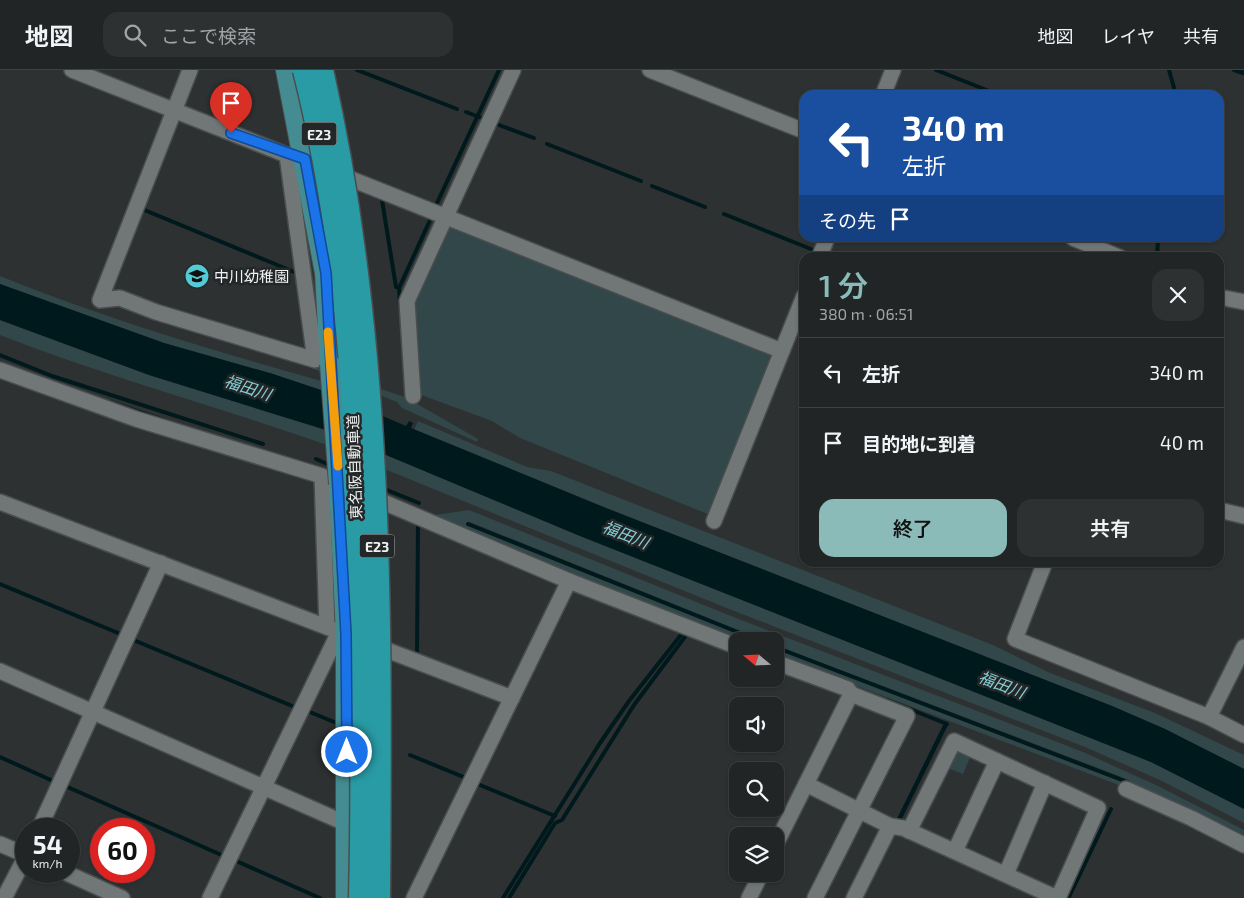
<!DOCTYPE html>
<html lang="ja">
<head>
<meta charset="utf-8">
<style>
  body { margin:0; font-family:"Exo 2","Noto Sans JP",sans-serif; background:#2e3132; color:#f1f3f6; height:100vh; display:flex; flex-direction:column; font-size:19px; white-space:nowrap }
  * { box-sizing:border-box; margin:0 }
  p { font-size:16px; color:#a2a5a7 }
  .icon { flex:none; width:28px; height:28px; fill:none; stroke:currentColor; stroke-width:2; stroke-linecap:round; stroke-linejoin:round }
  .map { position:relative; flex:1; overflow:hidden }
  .drawer { position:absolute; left:799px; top:182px; width:425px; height:315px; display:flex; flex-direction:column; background:#222526; border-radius:15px; box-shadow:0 1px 4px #0004,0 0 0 1px #3f4243 }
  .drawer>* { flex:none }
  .banner { position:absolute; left:799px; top:20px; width:425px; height:152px; border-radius:15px; box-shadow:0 1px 4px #0004,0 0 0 1px #3f4243; background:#1a4fa0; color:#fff; overflow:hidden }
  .needle { width:32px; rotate:289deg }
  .tools { position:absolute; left:729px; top:562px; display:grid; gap:10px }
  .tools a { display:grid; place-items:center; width:55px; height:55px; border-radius:10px; background:#222526; box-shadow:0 1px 4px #0004,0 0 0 1px #3f4243; font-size:25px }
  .speed { position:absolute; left:15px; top:748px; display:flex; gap:10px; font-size:25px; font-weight:700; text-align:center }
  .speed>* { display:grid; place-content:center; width:65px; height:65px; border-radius:50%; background:#222526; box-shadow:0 1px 4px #0004,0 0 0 1px #3f4243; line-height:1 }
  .speed small { font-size:12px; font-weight:400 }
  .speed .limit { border:8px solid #d22; background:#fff; color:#111 }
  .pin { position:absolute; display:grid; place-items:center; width:42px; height:42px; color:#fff; margin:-51px -21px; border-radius:50% 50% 50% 0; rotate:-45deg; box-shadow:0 0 5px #0007 }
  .pin .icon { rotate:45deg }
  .me { position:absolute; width:55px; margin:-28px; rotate:0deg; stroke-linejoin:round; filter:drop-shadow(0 0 4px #0008) }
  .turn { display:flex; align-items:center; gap:18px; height:105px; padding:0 20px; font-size:22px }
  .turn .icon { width:65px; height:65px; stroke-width:2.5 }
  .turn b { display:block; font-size:35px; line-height:42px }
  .then { display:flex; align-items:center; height:48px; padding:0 20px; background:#0003; gap:10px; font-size:19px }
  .round { display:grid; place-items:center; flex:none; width:52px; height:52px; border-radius:15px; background:#2e3132 }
  .headline { display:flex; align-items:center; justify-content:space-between; height:85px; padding:0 20px }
  h1 { font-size:30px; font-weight:600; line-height:38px; color:#8bbbb9 }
  .primary-button { display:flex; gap:10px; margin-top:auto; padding:10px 20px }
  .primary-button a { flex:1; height:58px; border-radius:15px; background:#8bbbb9; color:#111; font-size:20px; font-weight:600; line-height:58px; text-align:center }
  .primary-button a+a { background:#2e3132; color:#f1f3f6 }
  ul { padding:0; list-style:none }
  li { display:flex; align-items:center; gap:15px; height:70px; padding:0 20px; border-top:1px solid #3f4243 }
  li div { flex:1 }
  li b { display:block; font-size:19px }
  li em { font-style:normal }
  header { display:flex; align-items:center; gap:30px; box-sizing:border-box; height:70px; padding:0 25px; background:#222526; border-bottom:1px solid #3f4243 }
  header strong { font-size:24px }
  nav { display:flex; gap:28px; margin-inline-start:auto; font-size:18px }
  .search { width:350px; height:45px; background:#2e3132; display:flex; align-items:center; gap:12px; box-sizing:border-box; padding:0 18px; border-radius:15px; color:#a2a5a7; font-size:19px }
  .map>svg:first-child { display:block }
</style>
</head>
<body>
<header>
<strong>地図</strong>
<div class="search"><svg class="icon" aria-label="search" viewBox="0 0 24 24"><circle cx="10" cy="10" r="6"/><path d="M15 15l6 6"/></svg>ここで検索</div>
<nav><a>地図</a><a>レイヤ</a><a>共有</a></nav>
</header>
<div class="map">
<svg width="1244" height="828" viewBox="0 0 1244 828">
  <rect width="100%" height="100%" fill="#2d3132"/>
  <g fill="#314749">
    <polygon points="447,155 775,282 710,445 520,368 492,351 416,323 410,238"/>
    <path d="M0 206C106 249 215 281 325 312L324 321 273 304 164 273 0 214Z"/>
    <polygon points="112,233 300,289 320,299 405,327 478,369 477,372 402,338 397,332 286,288 138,243"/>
    <path d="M0 250 149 305 326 360 327 375C219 337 107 307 0 265Z"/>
    <polygon points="418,351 527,397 551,401 993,575 1050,603 1155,643 1244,685 1244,699 1165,659 1112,636 606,438 414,360"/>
    <polygon points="382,383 580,466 1151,692 1244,739 1244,753 1162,711 1085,677 729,539 382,398"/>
    <polygon points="469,440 726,544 1083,682 1158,716 1244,760 1244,768 1199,744 1119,706 775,575 775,571 765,571 470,452 468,455 757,571 738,571 428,446"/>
    <polygon points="775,578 1117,710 1126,714 1124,717 775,585"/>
    <polygon points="959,679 971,685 963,704 945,697 951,684"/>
  </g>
  <g fill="#00191c">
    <polygon points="0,214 164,273 273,304 324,321 406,356 409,351 413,353 411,358 606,438 1112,636 1165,659 1244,699 1244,739 1151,692 580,466 326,360 149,305 0,250"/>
    <polygon points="945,651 949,653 863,828 858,828"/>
  </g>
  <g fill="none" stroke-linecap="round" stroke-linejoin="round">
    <g stroke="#00191c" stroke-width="4">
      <polyline points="357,0 457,39"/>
      <polyline points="936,0 999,25"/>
      <polyline points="1169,0 1176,25"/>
      <polyline points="1234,0 1243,3 1244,0"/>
      <polyline points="466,42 482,48"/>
      <polyline points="499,55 534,68"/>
      <polyline points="547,74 641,111"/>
      <polyline points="652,116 705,137"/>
      <polyline points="382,130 396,217 399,218"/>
      <polyline points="437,133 499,0"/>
      <polyline points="142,139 299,204"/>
      <polyline points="724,144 816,181"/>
      <polyline points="827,186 832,188"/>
      <polyline points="1157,188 1158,168"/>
      <polyline points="400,234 399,218 431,148"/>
      <polyline points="0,285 52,306 263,374"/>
      <polyline points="110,332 163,350"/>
      <polyline points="316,389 332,396"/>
      <polyline points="382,418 419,433"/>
      <polyline points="468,454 760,571"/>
      <polyline points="0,514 123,565"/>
      <polyline points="131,569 297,638"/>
      <polyline points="775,577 1130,713"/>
      <polyline points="417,585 418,452"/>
      <polyline points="887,630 947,654"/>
      <polyline points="305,640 334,652"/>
      <polyline points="410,685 466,708"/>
      <polyline points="0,687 53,711"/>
      <polyline points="63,715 226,787"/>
      <polyline points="480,715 555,746"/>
      <polyline points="234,790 320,828"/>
      <polyline points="1069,827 1111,739"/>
      <polyline points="503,828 600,673 629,631 684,561"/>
      <polyline points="509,828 555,753 562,750 634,635 687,564"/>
    </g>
    <defs>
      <g id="minor">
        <polyline points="72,0 287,85 310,92"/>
        <polyline points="190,0 100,230 120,228 156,242 315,290 287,85"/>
        <polyline points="650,0 804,61"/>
        <polyline points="883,25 893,0"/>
        <polyline points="336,103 782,281"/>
        <polyline points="1073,168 1121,188"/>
        <polyline points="819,188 827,168"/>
        <polyline points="1219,227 1244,232"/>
        <polyline points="0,300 136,349 322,406 327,557"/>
        <polyline points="413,326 407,231 513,0"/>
        <polyline points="369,426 569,511 738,577"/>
        <polyline points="0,432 512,628"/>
        <polyline points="1219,440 1244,446"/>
        <polyline points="714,451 804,226"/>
        <polyline points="1045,492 1015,569 1209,647 1244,665"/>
        <polyline points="775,592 848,619 851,624"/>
        <polyline points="0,601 347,754"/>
        <polyline points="1209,647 1244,577"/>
        <polyline points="806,714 890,756 903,758 1057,828"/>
        <polyline points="1126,719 1191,748 1244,775"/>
        <polyline points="39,759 161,493"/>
        <polyline points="909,761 954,671 1098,738 1058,828"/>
        <polyline points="0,774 26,785"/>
        <polyline points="775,776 851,624 907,646 815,828"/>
        <polyline points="955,781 997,691"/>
        <polyline points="62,801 122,828"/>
        <polyline points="1006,804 1045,713"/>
        <polyline points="4,828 26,786"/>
        <polyline points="210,828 339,562"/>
        <polyline points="414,828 569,511"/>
        <polyline points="749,828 761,804"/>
        <polyline points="854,828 890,756"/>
      </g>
      <g id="major">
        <polyline points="286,0 325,203 330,294"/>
        <polyline points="339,414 346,564 346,828"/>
      </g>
    </defs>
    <use href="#minor" stroke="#4a4d4e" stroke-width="18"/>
    <use href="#major" stroke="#4a4d4e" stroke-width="22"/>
    <use href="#minor" stroke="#717676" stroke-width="15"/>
    <use href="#major" stroke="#458c92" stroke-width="20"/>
    <defs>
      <polyline id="major-bridge" points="330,294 339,414"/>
      <g id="highway-bridge">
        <path d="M304 0C328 96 342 194 350 293 355 344 354 396 356 448 361 574 363 701 360 828"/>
        <path d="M322 0C384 272 381 551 379 828"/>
      </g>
    </defs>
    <use href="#major-bridge" stroke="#4a4d4e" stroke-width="22" stroke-linecap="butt"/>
    <use href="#highway-bridge" stroke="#4a4d4e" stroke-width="25" stroke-linecap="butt"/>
    <use href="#major-bridge" stroke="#458c92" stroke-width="20"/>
    <use href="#highway-bridge" stroke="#289ba5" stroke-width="22"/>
  </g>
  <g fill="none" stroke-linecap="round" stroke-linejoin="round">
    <defs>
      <polyline id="route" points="231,63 305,89 326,203 346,564 347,682"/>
    </defs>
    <use href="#route" stroke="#114b97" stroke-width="12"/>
    <use href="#route" stroke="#1a73e8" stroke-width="9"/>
    <polyline stroke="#f59e0b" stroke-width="9" points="328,262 338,396"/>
  </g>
  <defs>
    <symbol id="school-disc" viewBox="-11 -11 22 22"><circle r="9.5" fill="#52cbd7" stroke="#242728"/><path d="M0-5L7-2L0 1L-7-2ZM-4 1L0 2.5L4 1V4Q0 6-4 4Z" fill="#111"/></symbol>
  </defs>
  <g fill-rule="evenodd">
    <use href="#school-disc" x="183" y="192" width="28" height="28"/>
  </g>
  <g text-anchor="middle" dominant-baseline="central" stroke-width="5" stroke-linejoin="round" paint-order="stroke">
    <g fill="#242728" stroke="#b2b5b5" stroke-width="1">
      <rect x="301.5" y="52.5" width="35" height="23" rx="4"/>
      <rect x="359.5" y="464.5" width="35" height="23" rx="4"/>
    </g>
    <g font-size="14" font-weight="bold" fill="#eff2f2">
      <text x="319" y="64">E23</text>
      <text x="377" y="476">E23</text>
    </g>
    <g font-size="15" fill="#eff2f2" stroke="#242728" text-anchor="start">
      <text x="214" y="206">中川幼稚園</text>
    </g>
    <g font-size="15" fill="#eff2f2" stroke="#242728">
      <text transform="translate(354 397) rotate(-92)">東名阪自動車道</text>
    </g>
    <g font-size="16" font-style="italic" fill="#86ced5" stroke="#242728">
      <text transform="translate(248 317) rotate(18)">福田川</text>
      <text transform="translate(626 464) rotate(22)">福田川</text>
      <text transform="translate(1002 614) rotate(21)">福田川</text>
    </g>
  </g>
</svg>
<div class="tools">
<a><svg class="needle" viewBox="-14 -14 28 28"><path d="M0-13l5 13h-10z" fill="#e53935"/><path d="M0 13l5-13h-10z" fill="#a2a5a7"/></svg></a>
<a><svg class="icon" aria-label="sound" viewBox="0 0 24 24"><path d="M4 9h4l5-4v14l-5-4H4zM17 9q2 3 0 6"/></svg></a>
<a><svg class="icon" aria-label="search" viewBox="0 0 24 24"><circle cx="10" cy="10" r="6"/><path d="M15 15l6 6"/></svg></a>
<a><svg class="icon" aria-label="layers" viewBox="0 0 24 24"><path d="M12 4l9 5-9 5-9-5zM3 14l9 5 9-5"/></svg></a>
</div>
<div class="speed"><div>54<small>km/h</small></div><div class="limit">60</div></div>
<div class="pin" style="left:231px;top:63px;background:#d93025"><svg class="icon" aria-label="arrive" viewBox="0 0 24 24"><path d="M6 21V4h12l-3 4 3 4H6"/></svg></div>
<svg class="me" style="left:347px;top:682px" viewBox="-20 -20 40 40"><circle r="17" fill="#1a73e8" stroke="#fff" stroke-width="3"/><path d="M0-11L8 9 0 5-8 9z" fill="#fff"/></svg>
<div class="banner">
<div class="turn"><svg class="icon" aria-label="left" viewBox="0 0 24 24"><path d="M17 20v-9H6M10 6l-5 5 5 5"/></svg><div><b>340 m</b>左折</div></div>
<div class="then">その先<svg class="icon" aria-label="arrive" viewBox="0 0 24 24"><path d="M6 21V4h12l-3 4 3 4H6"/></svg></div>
</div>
<section class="drawer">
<div class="headline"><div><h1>1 分</h1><p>380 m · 06:51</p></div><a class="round"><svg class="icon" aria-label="close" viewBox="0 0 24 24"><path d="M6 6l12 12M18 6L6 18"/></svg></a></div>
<ul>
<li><svg class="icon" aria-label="left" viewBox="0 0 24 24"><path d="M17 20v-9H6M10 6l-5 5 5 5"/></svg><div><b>左折</b></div><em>340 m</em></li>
<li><svg class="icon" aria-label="arrive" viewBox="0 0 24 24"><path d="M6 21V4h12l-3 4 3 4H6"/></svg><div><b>目的地に到着</b></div><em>40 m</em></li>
</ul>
<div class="primary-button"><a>終了</a><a>共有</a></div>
</section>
</div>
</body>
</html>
